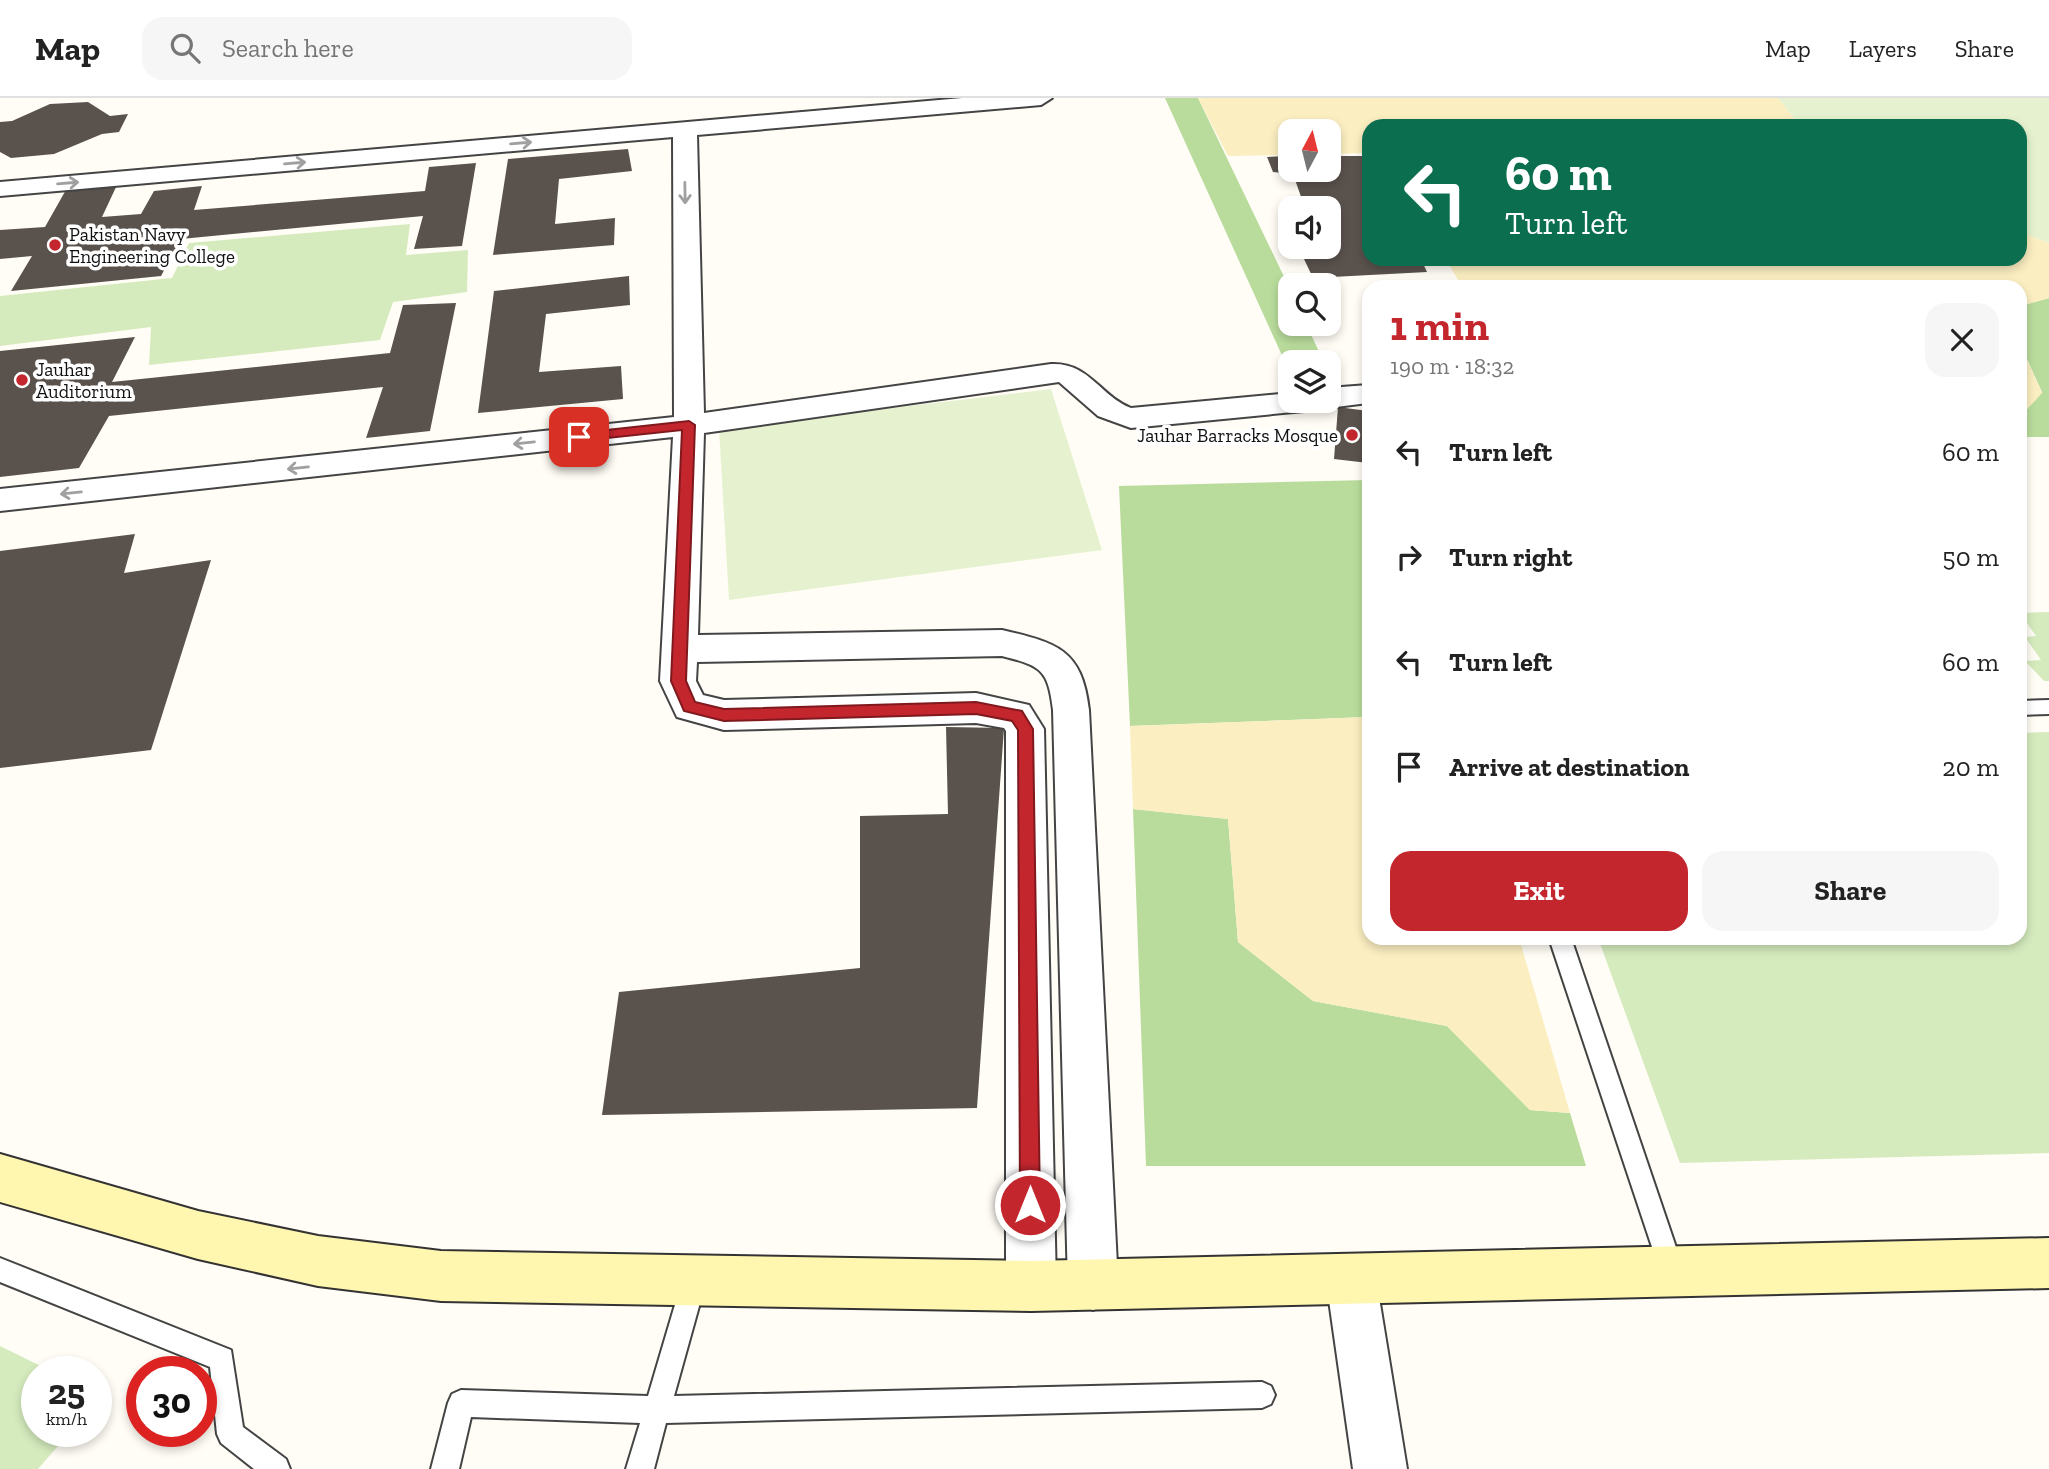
<!DOCTYPE html>
<html lang="en">
<head>
<meta charset="utf-8">
<style>
  body { margin:0; font-family:"Zilla Slab",serif; background:#f6f6f6; color:#222; height:100vh; display:flex; flex-direction:column; font-size:26px; white-space:nowrap }
  * { box-sizing:border-box; margin:0 }
  p { font-size:23px; color:#767676 }
  .icon { flex:none; width:38px; height:38px; fill:none; stroke:currentColor; stroke-width:2; stroke-linecap:round; stroke-linejoin:round }
  .map { position:relative; flex:1; overflow:hidden }
  .drawer { position:absolute; left:1362px; top:182px; width:665px; height:665px; display:flex; flex-direction:column; background:#fff; border-radius:21px; box-shadow:0 4px 10px #0003 }
  .drawer>* { flex:none }
  .top-card { position:absolute; left:1362px; top:21px; width:665px; height:147px; border-radius:21px; box-shadow:0 4px 10px #0003; background:#0b6e4f; color:#fff; overflow:hidden }
  .needle { width:46px; rotate:7deg }
  .buttons { position:absolute; left:1278px; top:21px; display:grid; gap:14px }
  .buttons a { display:grid; place-items:center; width:63px; height:63px; border-radius:14px; background:#fff; box-shadow:0 4px 10px #0003; font-size:35px }
  .speed { position:absolute; left:21px; top:1258px; display:flex; gap:14px; font-size:35px; font-weight:700; text-align:center }
  .speed>* { display:grid; place-content:center; width:91px; height:91px; border-radius:50%; background:#fff; box-shadow:0 4px 10px #0003; line-height:1 }
  .speed small { font-size:18px; font-weight:400 }
  .speed .limit { border:10px solid #d22; background:#fff; color:#111 }
  .pin { position:absolute; display:grid; place-items:center; width:60px; height:60px; color:#fff; margin:-30px; border-radius:14px; box-shadow:0 4px 10px #0006 }
  .me { position:absolute; width:77px; margin:-38px; rotate:0deg; stroke-linejoin:round; filter:drop-shadow(0 0 5px #0008) }
  .turn { display:flex; align-items:center; gap:24px; height:147px; padding:0 28px; font-size:32px }
  .turn .icon { width:91px; height:91px; stroke-width:2.5 }
  .turn b { display:block; font-size:49px; line-height:60px }
  .round { display:grid; place-items:center; flex:none; width:74px; height:74px; border-radius:21px; background:#f6f6f6 }
  .headline { display:flex; align-items:center; justify-content:space-between; height:119px; padding:0 28px }
  h1 { font-size:42px; font-weight:800; line-height:52px; color:#c4262e }
  .cta { display:flex; gap:14px; margin-top:auto; padding:14px 28px }
  .cta a { flex:1; height:80px; border-radius:21px; background:#c4262e; color:#fff; font-size:28px; font-weight:800; line-height:80px; text-align:center }
  .cta a+a { background:#f6f6f6; color:#222 }
  ul { padding:0; list-style:none }
  li { display:flex; align-items:center; gap:21px; height:105px; padding:0 28px }
  li div { flex:1 }
  li b { display:block; font-size:26px }
  li em { font-style:normal }
  header { display:flex; align-items:center; gap:42px; box-sizing:border-box; height:98px; padding:0 35px; background:#fff; border-bottom:2px solid #e0e0e0 }
  header strong { font-size:33px }
  nav { display:flex; gap:38px; margin-inline-start:auto; font-size:24px }
  .search { width:490px; height:63px; background:#f6f6f6; display:flex; align-items:center; gap:18px; box-sizing:border-box; padding:0 24px; border-radius:21px; color:#767676; font-size:26px }
  .map>svg:first-child { display:block }
</style>
</head>
<body>
<header>
<strong>Map</strong>
<div class="search"><svg class="icon" aria-label="search" viewBox="0 0 24 24"><circle cx="10" cy="10" r="6"/><path d="M15 15l6 6"/></svg>Search here</div>
<nav><a>Map</a><a>Layers</a><a>Share</a></nav>
</header>
<div class="map">
<svg width="2049" height="1371" viewBox="0 0 2049 1371">
  <rect width="100%" height="100%" fill="#fffdf5"/>
  <g fill="#d5ebbd">
    <polygon points="410,126 406,157 468,152 467,194 393,204 380,242 149,267 151,229 0,248 0,198 172,180 189,145"/>
    <polygon points="2049,514 2049,583 2044,583 2025,563 2041,562 2025,539 2036,538 2020,515"/>
    <polygon points="2049,634 2049,1055 1680,1065 1598,840 2020,840 2020,635"/>
    <polygon points="0,1248 53,1274 37,1274 37,1334 70,1334 38,1371 0,1371"/>
  </g>
  <g fill="#b9dc9c">
    <polygon points="1165,0 1198,0 1290,191 1290,226 1306,226 1324,264 1290,264 1290,275"/>
    <polygon points="2049,200 2049,339 2021,339 2020,319 2042,294 2020,246 2020,208"/>
    <polygon points="1368,382 1368,619 1130,628 1119,388"/>
    <polygon points="1133,711 1228,721 1238,844 1313,903 1447,928 1530,1012 1570,1015 1586,1068 1146,1068"/>
  </g>
  <g fill="#fbeec1">
    <polygon points="1198,0 1778,0 1800,28 1368,28 1368,55 1328,56 1328,33 1290,33 1290,57 1228,58"/>
    <polygon points="2020,134 2049,145 2049,200 2020,208 2020,189 1462,189 1446,161 2020,161"/>
    <polygon points="2020,246 2042,295 2020,319 2020,339"/>
    <polygon points="1368,619 1368,840 1519,840 1570,1015 1530,1012 1447,928 1313,903 1238,844 1228,721 1133,711 1130,628"/>
  </g>
  <g fill="#e6f2cf">
    <polygon points="1778,0 2049,0 2049,145 2020,134 2020,28 1800,28"/>
    <polygon points="1051,291 1102,452 729,502 719,331"/>
  </g>
  <g fill="#5a524d">
    <polygon points="88,4 110,18 128,16 119,34 102,36 54,56 11,60 0,54 0,24 12,23 50,6"/>
    <polygon points="628,51 632,73 559,81 555,126 615,120 614,147 493,157 508,61"/>
    <polygon points="1290,58 1290,72 1328,72 1328,58 1368,58 1368,161 1421,161 1427,174 1313,180 1304,161 1321,157 1318,149 1328,149 1328,110 1305,110 1293,76 1273,74 1267,59"/>
    <polygon points="476,65 462,148 414,151 423,118 181,141 161,178 11,193 32,158 0,161 0,132 45,129 67,90 117,87 102,119 141,116 154,93 202,88 194,112 425,93 429,69"/>
    <polygon points="629,178 630,207 546,216 539,274 621,268 623,301 478,315 494,193"/>
    <polygon points="456,205 430,333 366,340 383,289 109,318 79,370 0,379 0,253 135,239 112,284 390,255 403,207"/>
    <polygon points="1338,309 1368,313 1368,365 1334,361"/>
    <polygon points="135,436 124,475 211,462 151,652 0,670 0,453"/>
    <polygon points="946,629 1004,630 977,1010 602,1017 619,894 860,870 860,718 948,716"/>
  </g>
  <g fill="none" stroke-linecap="round" stroke-linejoin="round">
    <defs>
      <g id="lane">
        <polygon points="2049,602 2049,616 2020,617 2020,603"/>
        <polygon points="1549,840 1571,840 1684,1173 1681,1182 1672,1185 1663,1182"/>
        <polygon points="0,1160 231,1252 243,1329 286,1361 290,1371 254,1371 221,1345 217,1336 210,1269 0,1184"/>
        <polygon points="694,1171 703,1174 706,1183 674,1298 1262,1284 1271,1288 1275,1297 1271,1306 1262,1310 666,1325 654,1371 626,1371 640,1325 471,1319 459,1371 431,1371 448,1305 452,1296 461,1292 648,1298 682,1183 685,1174"/>
      </g>
      <g id="street">
        <path d="M962 0H1052L1041 7 697 37 704 315 1051 266C1089 264 1100 298 1131 310L1290 295V303H1328V290L1368 287V305L1328 310 1317 306 1304 313 1131 330 1098 318 1059 284 704 335 698 537 1002 532C1057 545 1082 551 1089 612L1118 1187 1111 1205 1093 1212 1075 1205 1068 1187 1053 612C1048 571 1041 568 1002 558L697 564 696 583 703 597 724 602 976 595 1029 607 1044 631 1056 1188 1049 1206 1031 1213 1013 1206 1006 1188V633L1004 630 976 625 724 632 677 619 660 583 673 339 0 413V391L674 319 673 39 0 98V84Z"/>
        <polygon points="1351,1156 1369,1163 1376,1181 1407,1371 1353,1371 1326,1181 1333,1163"/>
      </g>
      <polygon id="secondary" points="0,1056 198,1113 318,1138 441,1153 1031,1163 2049,1140 2049,1190 1031,1213 441,1203 318,1188 198,1161 0,1104"/>
    </defs>
    <use href="#lane" stroke="#444" stroke-width="4"/>
    <use href="#street" stroke="#444" stroke-width="4"/>
    <use href="#secondary" stroke="#333" stroke-width="4"/>
    <use href="#lane" fill="#fff" fill-rule="evenodd"/>
    <use href="#street" fill="#fff" fill-rule="evenodd"/>
    <use href="#secondary" fill="#fff6b0" fill-rule="evenodd"/>
  </g>
  <defs><path id="oneway-shaft" d="M-6 0H5M1.5-3L5.5 0L1.5 3" fill="none" stroke-width="1.6" stroke-linecap="round" stroke-linejoin="round" transform="scale(1.75)"/></defs>
  <g stroke="#a0a0a0">
    <use href="#oneway-shaft" transform="translate(521 45) rotate(-5)"/>
    <use href="#oneway-shaft" transform="translate(295 65) rotate(-5)"/>
    <use href="#oneway-shaft" transform="translate(68 85) rotate(-5)"/>
    <use href="#oneway-shaft" transform="translate(685 95) rotate(89)"/>
    <use href="#oneway-shaft" transform="translate(524 345) rotate(174)"/>
    <use href="#oneway-shaft" transform="translate(298 370) rotate(174)"/>
    <use href="#oneway-shaft" transform="translate(71 395) rotate(174)"/>
  </g>
  <polygon fill="#c4262e" stroke="#7f191e" stroke-width="2" points="689,323 695,327 686,583 695,604 724,611 976,604 1022,613 1033,631 1040,1107 1037,1114 1030,1117 1023,1114 1020,1107 1018,632 1012,623 976,616 724,623 684,613 671,583 682,332 579,343 572,339 579,335"/>
  <g fill="#c4262e" stroke="#fff" stroke-width="2.5">
    <circle cx="55" cy="147" r="7"/>
    <circle cx="22" cy="282" r="7"/>
    <circle cx="1352" cy="337" r="7"/>
  </g>
  <g text-anchor="middle" dominant-baseline="central" stroke-width="7" stroke-linejoin="round" paint-order="stroke">
    <g font-size="19" fill="#111" stroke="#fff" text-anchor="start">
      <text x="69" y="136">Pakistan Navy<tspan x="69" dy="22">Engineering College</tspan></text>
      <text x="36" y="271">Jauhar<tspan x="36" dy="22">Auditorium</tspan></text>
      <text x="1338" y="337" text-anchor="end">Jauhar Barracks Mosque</text>
    </g>
  </g>
</svg>
<div class="buttons">
<a><svg class="needle" viewBox="-14 -14 28 28"><path d="M0-13l5 13h-10z" fill="#e53935"/><path d="M0 13l5-13h-10z" fill="#767676"/></svg></a>
<a><svg class="icon" aria-label="sound" viewBox="0 0 24 24"><path d="M4 9h4l5-4v14l-5-4H4zM17 9q2 3 0 6"/></svg></a>
<a><svg class="icon" aria-label="search" viewBox="0 0 24 24"><circle cx="10" cy="10" r="6"/><path d="M15 15l6 6"/></svg></a>
<a><svg class="icon" aria-label="layers" viewBox="0 0 24 24"><path d="M12 4l9 5-9 5-9-5zM3 14l9 5 9-5"/></svg></a>
</div>
<div class="speed"><div>25<small>km/h</small></div><div class="limit">30</div></div>
<div class="pin" style="left:579px;top:339px;background:#d93025"><svg class="icon" aria-label="arrive" viewBox="0 0 24 24"><path d="M6 21V4h12l-3 4 3 4H6"/></svg></div>
<svg class="me" style="left:1030px;top:1107px" viewBox="-20 -20 40 40"><circle r="17" fill="#c4262e" stroke="#fff" stroke-width="3"/><path d="M0-11L8 9 0 5-8 9z" fill="#fff"/></svg>
<div class="top-card">
<div class="turn"><svg class="icon" aria-label="left" viewBox="0 0 24 24"><path d="M17 20v-9H6M10 6l-5 5 5 5"/></svg><div><b>60 m</b>Turn left</div></div>
</div>
<section class="drawer">
<div class="headline"><div><h1>1 min</h1><p>190 m · 18:32</p></div><a class="round"><svg class="icon" aria-label="close" viewBox="0 0 24 24"><path d="M6 6l12 12M18 6L6 18"/></svg></a></div>
<ul>
<li><svg class="icon" aria-label="left" viewBox="0 0 24 24"><path d="M17 20v-9H6M10 6l-5 5 5 5"/></svg><div><b>Turn left</b></div><em>60 m</em></li>
<li><svg class="icon" aria-label="right" viewBox="0 0 24 24"><path d="M7 20v-9h11M14 6l5 5-5 5"/></svg><div><b>Turn right</b></div><em>50 m</em></li>
<li><svg class="icon" aria-label="left" viewBox="0 0 24 24"><path d="M17 20v-9H6M10 6l-5 5 5 5"/></svg><div><b>Turn left</b></div><em>60 m</em></li>
<li><svg class="icon" aria-label="arrive" viewBox="0 0 24 24"><path d="M6 21V4h12l-3 4 3 4H6"/></svg><div><b>Arrive at destination</b></div><em>20 m</em></li>
</ul>
<div class="cta"><a>Exit</a><a>Share</a></div>
</section>
</div>
</body>
</html>
